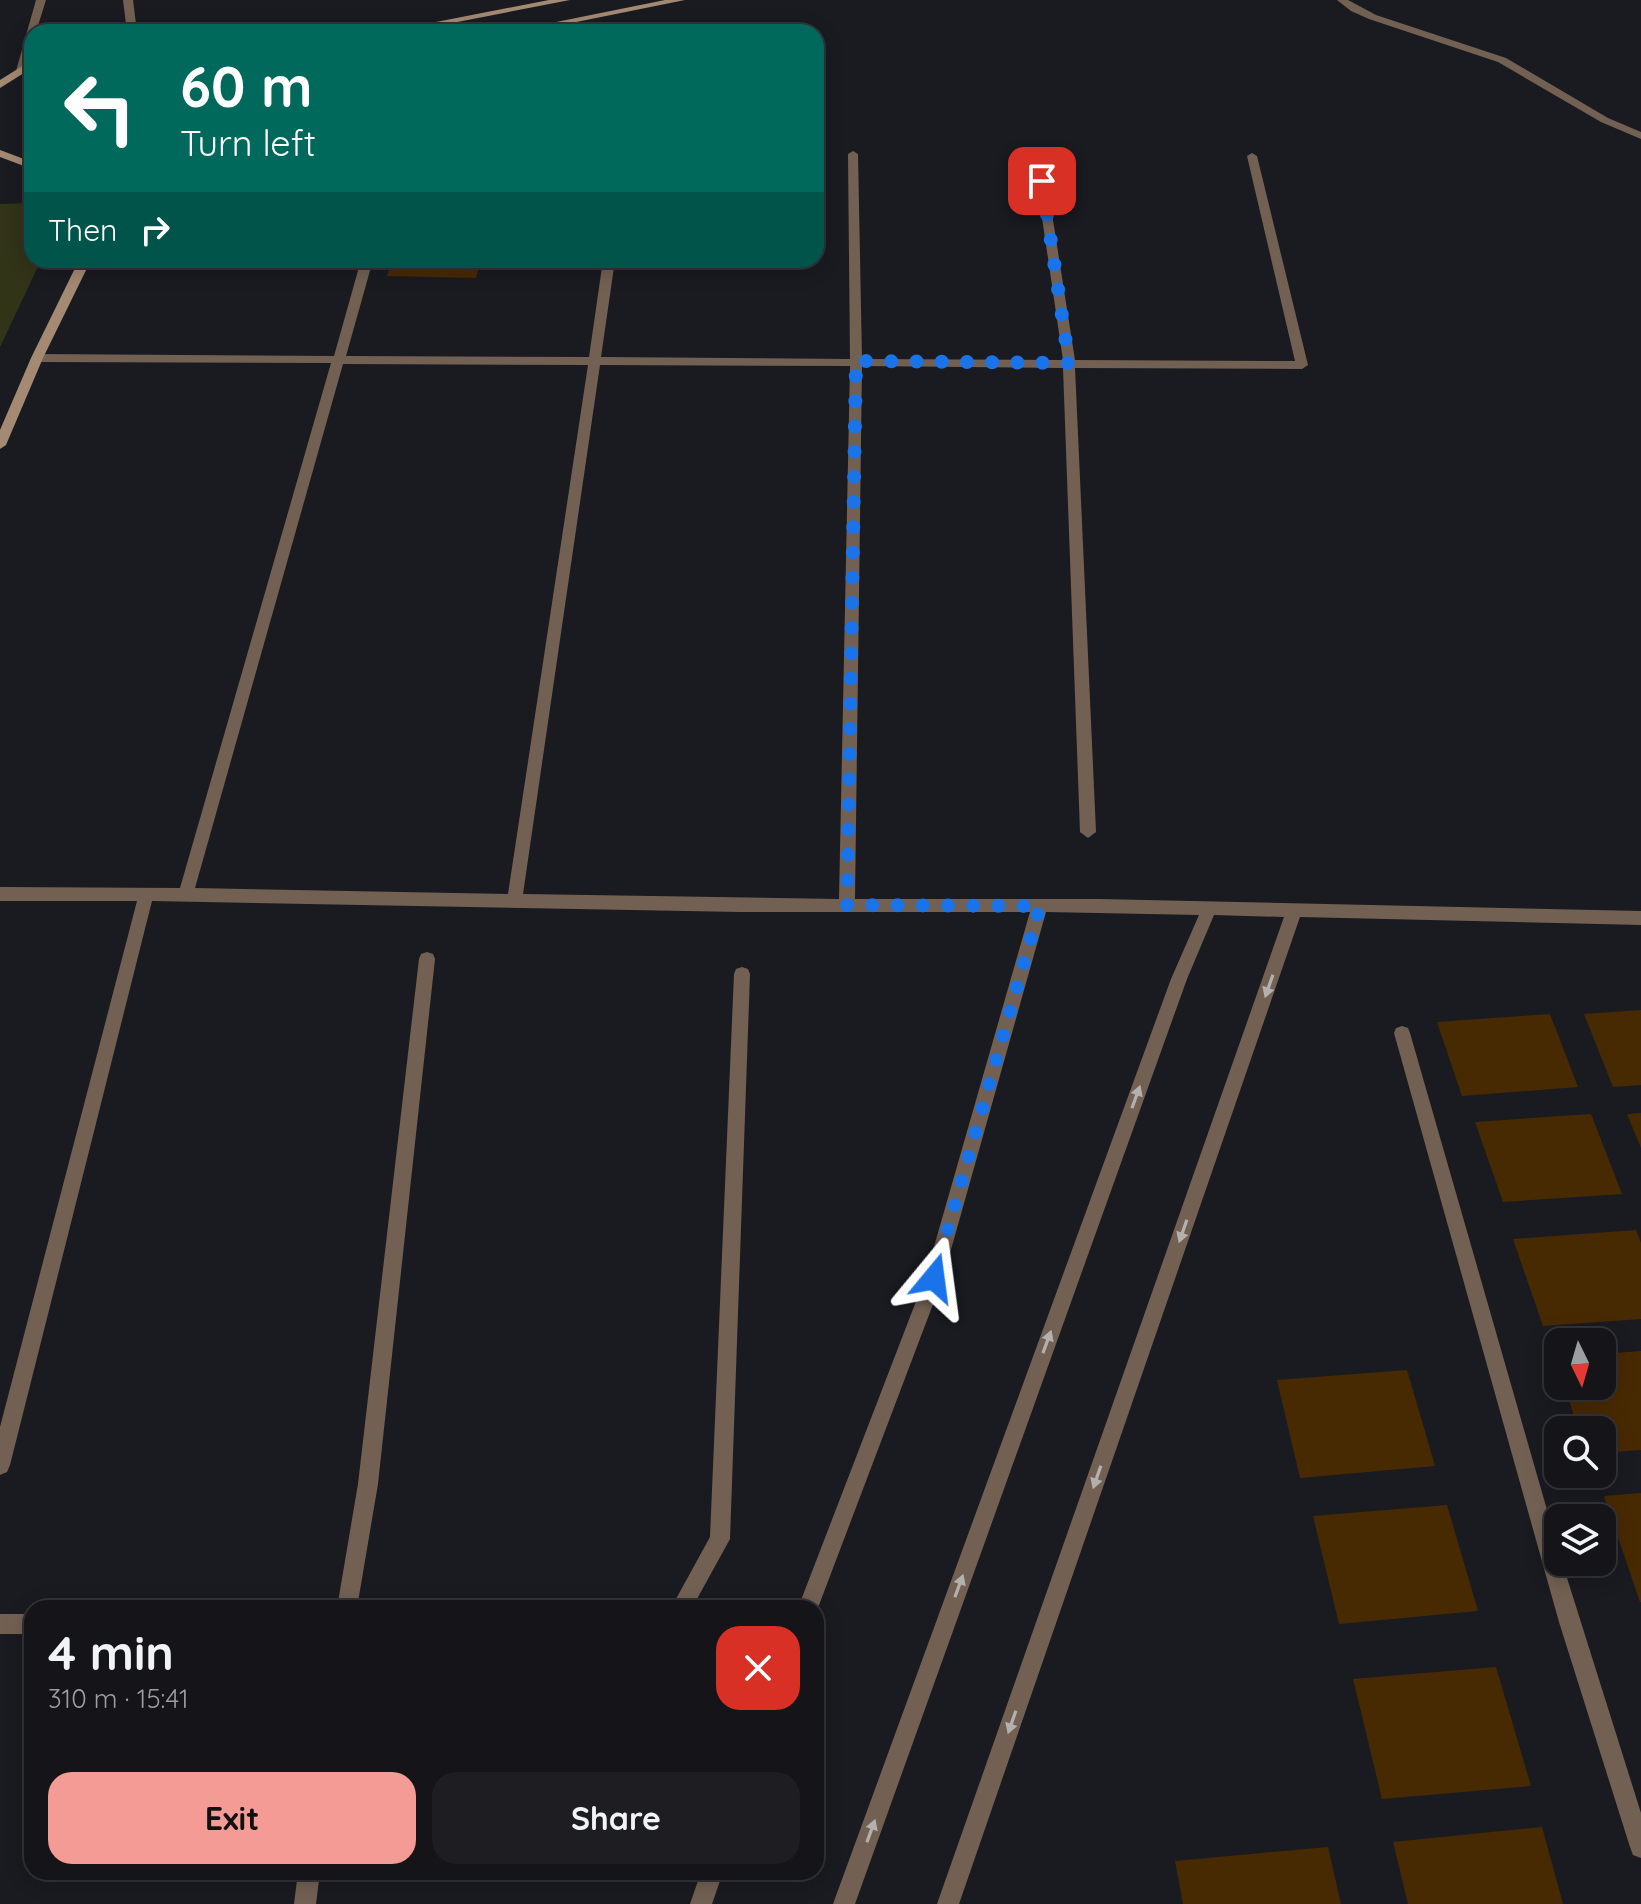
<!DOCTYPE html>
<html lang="en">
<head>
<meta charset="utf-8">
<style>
  body { margin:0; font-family:Quicksand,sans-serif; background:#1d1d22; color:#f1f3f6; height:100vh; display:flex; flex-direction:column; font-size:30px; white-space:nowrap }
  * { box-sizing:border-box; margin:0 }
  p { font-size:26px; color:#9d9ea2 }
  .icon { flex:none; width:44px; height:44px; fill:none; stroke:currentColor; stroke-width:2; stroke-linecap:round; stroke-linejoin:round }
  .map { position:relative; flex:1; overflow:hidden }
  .details { position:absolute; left:24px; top:1600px; width:800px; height:280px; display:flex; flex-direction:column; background:#141419; border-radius:24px; box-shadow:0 4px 20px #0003,0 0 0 2px #333338 }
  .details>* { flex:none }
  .banner { position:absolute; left:24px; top:24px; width:800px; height:244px; border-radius:24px; box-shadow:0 4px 20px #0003,0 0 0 2px #333338; background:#00695c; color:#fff; overflow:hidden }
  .needle { width:52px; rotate:175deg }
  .tools { position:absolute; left:1544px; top:1328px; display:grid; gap:16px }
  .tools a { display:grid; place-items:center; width:72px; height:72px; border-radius:16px; background:#141419; box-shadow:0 4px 20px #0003,0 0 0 2px #333338; font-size:40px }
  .pin { position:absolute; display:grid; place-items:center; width:68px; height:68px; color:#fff; margin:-34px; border-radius:16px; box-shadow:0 4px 12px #0006 }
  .me { position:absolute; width:88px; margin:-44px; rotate:16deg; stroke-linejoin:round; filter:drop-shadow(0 0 6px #0008) }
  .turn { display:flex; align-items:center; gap:28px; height:168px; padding:0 24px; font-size:36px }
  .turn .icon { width:104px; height:104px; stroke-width:2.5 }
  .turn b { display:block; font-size:56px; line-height:68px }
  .then { display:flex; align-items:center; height:76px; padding:0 24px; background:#0003; gap:16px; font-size:30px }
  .round { display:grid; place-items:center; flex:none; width:84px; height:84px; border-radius:24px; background:#1d1d22 }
  .overview { display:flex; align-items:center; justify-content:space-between; height:136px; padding:0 24px }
  h1 { font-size:48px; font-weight:700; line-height:60px }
  .action { display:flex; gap:16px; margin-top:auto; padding:16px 24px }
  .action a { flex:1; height:92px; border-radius:24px; background:#f59b96; color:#111; font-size:32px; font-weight:700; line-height:92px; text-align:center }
  .action a+a { background:#1d1d22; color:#f1f3f6 }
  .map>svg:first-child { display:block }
</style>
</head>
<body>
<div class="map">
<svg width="1641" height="1904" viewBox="0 0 1641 1904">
  <rect width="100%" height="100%" fill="#1a1b21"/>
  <polygon fill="#323418" points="32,203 32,260 41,260 0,347 0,204"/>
  <g fill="#482a02">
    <polygon points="392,260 481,260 476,278 387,276"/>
    <polygon points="1641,1010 1641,1085 1613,1087 1584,1014"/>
    <polygon points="1550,1014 1578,1087 1462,1096 1437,1022"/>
    <polygon points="1641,1113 1641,1148 1627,1114"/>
    <polygon points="1591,1114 1622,1194 1503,1202 1475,1122"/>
    <polygon points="1636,1230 1641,1243 1641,1319 1543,1326 1513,1239"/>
    <polygon points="1641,1351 1641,1450 1602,1453 1602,1430 1579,1430 1564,1386 1602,1386 1602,1354"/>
    <polygon points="1407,1370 1435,1466 1300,1478 1277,1380"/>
    <polygon points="1641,1493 1641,1602 1640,1602 1604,1496"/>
    <polygon points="1447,1505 1478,1611 1339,1624 1313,1516"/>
    <polygon points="1496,1667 1531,1786 1382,1799 1353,1679"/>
    <polygon points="1542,1827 1563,1904 1408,1904 1393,1842"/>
    <polygon points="1328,1847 1341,1904 1183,1904 1175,1861"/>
  </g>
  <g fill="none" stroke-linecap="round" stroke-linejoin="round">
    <g fill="#726153" fill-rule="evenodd">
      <polygon points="36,0 46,0 36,32 32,32 32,46 25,69 16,71"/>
      <polygon points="123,0 133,0 137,32 127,32"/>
      <polygon points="1337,0 1348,0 1376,15 1506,58 1608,118 1641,132 1641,139 1601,122 1498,62 1369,19 1351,11"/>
      <path d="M1037 147 1042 150 1075 360 1295 361 1247 156 1252 153 1257 156 1308 365 1302 369 1075 368 1096 832 1088 838 1080 832 1063 368 862 366 855 899H1100L1641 911V925L1300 917 959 1904H937L1284 917 1214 915 1187 979 855 1904H833L1171 979 1199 915 1046 912 943 1278 816 1613V1608H798L925 1278 1030 912H740L152 901 10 1465 7 1472 0 1475V1427L137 901H0V887L180 888 331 363 37 362 31 358 37 354 334 356 361 260H373L346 356 589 357 603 260H615L601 357 850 359 848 154 853 151 858 154 862 359 1063 360 1032 150ZM343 364 588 365 508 894 195 888ZM600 365 850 366 839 899 523 894Z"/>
      <polygon points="427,952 433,954 435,959 378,1484 357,1608 337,1608 358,1484 419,959 421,954"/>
      <polygon points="742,967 748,969 750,974 730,1539 692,1608 671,1608 710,1537 734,974 736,969"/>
      <polygon points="1402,1026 1408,1028 1410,1033 1558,1548 1558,1562 1562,1562 1641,1813 1641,1858 1633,1855 1630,1847 1559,1622 1394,1033 1396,1028"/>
      <rect x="0" y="1614" width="32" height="20"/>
      <polygon points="298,1872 320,1872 316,1904 294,1904"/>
      <polygon points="701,1872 723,1872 712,1904 690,1904"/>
    </g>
    <g fill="#a48973" fill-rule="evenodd">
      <polygon points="549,0 570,0 406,32 385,32"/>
      <polygon points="665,0 685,0 527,32 507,32"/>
      <polygon points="32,60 32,68 0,88 0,80"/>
      <polygon points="0,150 32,162 32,169 0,157"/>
      <polygon points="79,260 91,260 43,358 6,445 0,449 0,430 31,358"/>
    </g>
  </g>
  <defs><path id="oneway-solid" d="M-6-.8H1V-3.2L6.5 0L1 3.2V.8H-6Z" transform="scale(2)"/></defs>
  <g fill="#b4b0af">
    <use href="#oneway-solid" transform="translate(1269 986) rotate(109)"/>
    <use href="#oneway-solid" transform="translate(1136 1097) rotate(-70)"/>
    <use href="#oneway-solid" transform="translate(1183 1231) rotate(109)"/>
    <use href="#oneway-solid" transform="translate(1047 1342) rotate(-70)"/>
    <use href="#oneway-solid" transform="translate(1097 1477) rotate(109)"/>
    <use href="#oneway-solid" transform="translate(959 1586) rotate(-70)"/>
    <use href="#oneway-solid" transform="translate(1012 1722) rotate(109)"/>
    <use href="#oneway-solid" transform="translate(871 1831) rotate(-70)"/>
  </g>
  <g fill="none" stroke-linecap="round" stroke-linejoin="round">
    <polyline stroke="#1a73e8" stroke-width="14" stroke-dasharray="0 25.2" points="934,1278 1040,906 847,905 856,361 1069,363 1042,181"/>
  </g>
</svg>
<div class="tools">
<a><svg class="needle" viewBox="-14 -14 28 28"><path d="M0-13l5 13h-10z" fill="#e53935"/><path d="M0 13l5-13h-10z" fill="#9d9ea2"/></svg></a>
<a><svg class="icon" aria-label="search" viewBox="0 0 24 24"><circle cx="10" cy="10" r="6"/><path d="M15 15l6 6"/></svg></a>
<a><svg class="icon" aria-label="layers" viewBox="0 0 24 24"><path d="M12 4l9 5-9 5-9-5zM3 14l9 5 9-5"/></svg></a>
</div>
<div class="pin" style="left:1042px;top:181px;background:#d93025"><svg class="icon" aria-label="arrive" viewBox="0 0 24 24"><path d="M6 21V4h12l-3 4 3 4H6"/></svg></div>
<svg class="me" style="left:934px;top:1278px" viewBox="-20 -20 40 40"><path d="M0-17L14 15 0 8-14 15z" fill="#1a73e8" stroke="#fff" stroke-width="4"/></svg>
<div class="banner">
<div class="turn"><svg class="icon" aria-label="left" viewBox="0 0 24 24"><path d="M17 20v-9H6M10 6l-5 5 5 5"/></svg><div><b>60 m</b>Turn left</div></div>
<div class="then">Then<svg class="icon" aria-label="right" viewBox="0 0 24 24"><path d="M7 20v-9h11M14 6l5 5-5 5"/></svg></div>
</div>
<section class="details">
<div class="overview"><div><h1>4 min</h1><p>310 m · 15:41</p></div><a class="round" style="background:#d93025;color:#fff"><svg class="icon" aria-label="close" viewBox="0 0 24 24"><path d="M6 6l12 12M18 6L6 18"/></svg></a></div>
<div class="action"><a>Exit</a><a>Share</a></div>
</section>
</div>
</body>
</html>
